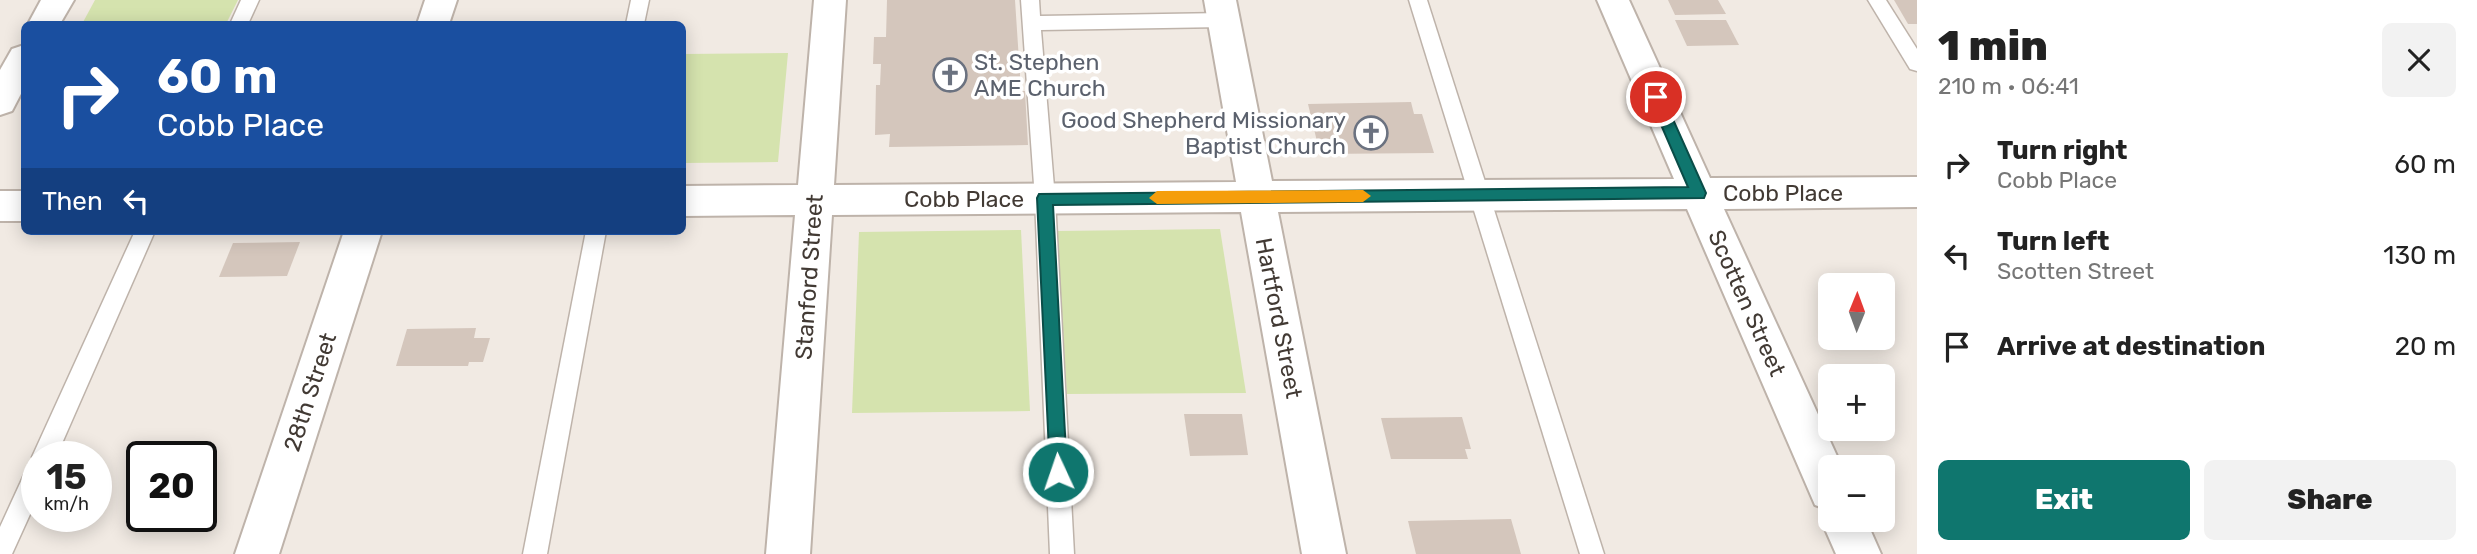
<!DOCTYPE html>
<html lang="en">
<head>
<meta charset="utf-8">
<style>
  body { margin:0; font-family:Rubik,sans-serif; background:#f2f2f2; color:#222; height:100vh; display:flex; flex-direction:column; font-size:26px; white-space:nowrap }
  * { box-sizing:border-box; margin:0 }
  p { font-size:23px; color:#767676 }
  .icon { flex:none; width:38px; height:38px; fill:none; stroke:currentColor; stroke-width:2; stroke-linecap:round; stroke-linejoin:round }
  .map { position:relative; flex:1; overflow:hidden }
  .side { display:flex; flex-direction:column; background:#fff; width:560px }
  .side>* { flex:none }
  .top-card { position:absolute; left:21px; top:21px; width:665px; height:214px; border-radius:10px; box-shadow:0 4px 18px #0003; background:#1a4fa0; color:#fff; overflow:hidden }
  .needle { width:46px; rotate:1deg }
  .buttons { position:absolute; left:1818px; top:273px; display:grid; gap:14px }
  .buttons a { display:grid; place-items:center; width:77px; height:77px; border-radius:10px; background:#fff; box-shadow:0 4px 18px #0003; font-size:35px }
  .speed { position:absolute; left:21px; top:441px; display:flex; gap:14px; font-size:35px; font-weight:700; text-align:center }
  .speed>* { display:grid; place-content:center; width:91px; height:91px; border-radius:50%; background:#fff; box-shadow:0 4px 18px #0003; line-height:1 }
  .speed small { font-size:18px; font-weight:400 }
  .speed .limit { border:4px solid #111; border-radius:10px; background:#fff; color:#111 }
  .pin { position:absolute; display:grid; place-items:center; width:60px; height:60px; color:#fff; margin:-30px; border:4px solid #fff; border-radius:50%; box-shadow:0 2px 7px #0007 }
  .me { position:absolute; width:77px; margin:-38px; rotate:357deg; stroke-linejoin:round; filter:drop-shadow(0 0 5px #0008) }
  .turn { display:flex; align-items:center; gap:24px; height:147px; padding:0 21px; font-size:32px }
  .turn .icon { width:91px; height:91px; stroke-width:2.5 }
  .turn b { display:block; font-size:49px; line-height:60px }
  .then { display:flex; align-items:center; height:66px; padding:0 21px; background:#0003; gap:14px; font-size:26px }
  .round { display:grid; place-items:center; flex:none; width:74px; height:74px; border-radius:10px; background:#f2f2f2 }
  .head { display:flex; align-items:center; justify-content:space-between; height:119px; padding:0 21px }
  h1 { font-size:42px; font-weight:800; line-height:52px }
  .action { display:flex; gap:14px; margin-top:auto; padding:14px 21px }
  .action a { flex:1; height:80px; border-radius:10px; background:#0f766e; color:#fff; font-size:28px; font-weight:800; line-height:80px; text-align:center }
  .action a+a { background:#f2f2f2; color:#222 }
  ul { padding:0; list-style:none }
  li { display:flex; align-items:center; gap:21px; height:91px; padding:0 21px }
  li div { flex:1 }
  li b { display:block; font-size:26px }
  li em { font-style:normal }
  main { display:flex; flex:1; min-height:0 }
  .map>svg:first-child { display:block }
</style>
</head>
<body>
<main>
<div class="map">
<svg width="1917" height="554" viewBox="0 0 1917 554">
  <rect width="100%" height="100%" fill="#f1eae3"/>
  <g fill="#d5e3ae">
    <polygon points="95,0 238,0 226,24 82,24"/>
    <polygon points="788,53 778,162 683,163 683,54"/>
    <polygon points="1220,229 1246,393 1067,394 1057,231"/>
    <polygon points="1021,230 1030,411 852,413 859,232"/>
  </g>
  <g fill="#d4c6bc">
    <polygon points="887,0 1015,0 1021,91 1025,91 1028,145 889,147 890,134 875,135 876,85 880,85 881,64 873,64 874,37 886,37"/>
    <polygon points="1668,0 1718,0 1726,14 1675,15"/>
    <polygon points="1894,0 1917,0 1917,24 1908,24"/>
    <polygon points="1675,20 1726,20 1739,45 1687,46"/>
    <polygon points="1411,102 1414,114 1422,114 1434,153 1320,154 1308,104"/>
    <polygon points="300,242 287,276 219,277 233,243"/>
    <polygon points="476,328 474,338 490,338 483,362 469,362 468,366 396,366 407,329"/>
    <polygon points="1184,414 1242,414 1248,455 1190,456"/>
    <polygon points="1462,417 1471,449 1465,449 1468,459 1391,459 1381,418"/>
    <polygon points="1511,519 1521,554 1416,554 1408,521"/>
  </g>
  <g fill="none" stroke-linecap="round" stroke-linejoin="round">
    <defs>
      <g id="service">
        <polygon points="241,0 259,0 248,24 230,24"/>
        <polygon points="631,0 649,0 644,24 626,24"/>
        <polygon points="1021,0 1039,0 1040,16 1224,13 1230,15 1233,20 1230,25 1224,27 1041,30 1055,199 1074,554 1050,554 1035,199"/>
        <polygon points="1409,0 1427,0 1604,554 1580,554"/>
        <polygon points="1868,0 1886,0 1917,49 1917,71 1910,69"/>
        <polygon points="135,231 155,231 56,457 37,457 37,499 12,554 0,554 0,527 29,464 35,462 32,457"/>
        <polygon points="586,231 606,231 547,554 523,554"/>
      </g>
      <g id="minor">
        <polygon points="41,0 74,0 60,24 28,24"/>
        <polygon points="425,0 457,0 449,24 417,24"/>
        <polygon points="814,0 846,0 834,185 1236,182 1204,0 1236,0 1272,181 1674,179 1597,0 1629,0 1710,178 1917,177 1917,207 1724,209 1842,467 1830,467 1830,520 1866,520 1881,554 1836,554 1821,520 1826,509 1815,505 1687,209 1278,212 1346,554 1302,554 1241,212 832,215 810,554 766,554 795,215 682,216 682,186 798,185"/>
        <polygon points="24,45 24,88 12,111 0,115 0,70 12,49"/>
        <rect x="0" y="191" width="24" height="30"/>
        <polygon points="344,231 382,231 279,554 235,554"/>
      </g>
    </defs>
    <use href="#service" stroke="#beb3aa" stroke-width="3"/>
    <use href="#minor" stroke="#beb3aa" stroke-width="4"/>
    <use href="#service" fill="#fff" fill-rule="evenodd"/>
    <use href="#minor" fill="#fff" fill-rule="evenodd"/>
  </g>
  <polygon fill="#0f766e" stroke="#0a4d48" stroke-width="2" points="1656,91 1663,97 1706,193 1704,198 1053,205 1067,472 1065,478 1058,480 1052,478 1050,472 1037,198 1039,194 1688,187 1649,97"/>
  <polygon fill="#f59e0b" points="1363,190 1371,196 1363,202 1157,204 1149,198 1157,191"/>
  <defs>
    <symbol id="church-ring" viewBox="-11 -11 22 22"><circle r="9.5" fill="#fff" stroke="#6b7280" stroke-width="1.5"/><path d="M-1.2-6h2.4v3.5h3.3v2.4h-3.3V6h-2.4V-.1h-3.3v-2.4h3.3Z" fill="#6b7280"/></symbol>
  </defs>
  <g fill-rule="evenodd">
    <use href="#church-ring" x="931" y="56" width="38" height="38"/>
    <use href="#church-ring" x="1352" y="114" width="38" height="38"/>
  </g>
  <g text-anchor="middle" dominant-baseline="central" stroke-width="7" stroke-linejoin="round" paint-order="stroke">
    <g font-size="23" fill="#5b616d" stroke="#fff" text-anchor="start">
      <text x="974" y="62">St. Stephen<tspan x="974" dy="26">AME Church</tspan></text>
      <text x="1346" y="120" text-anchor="end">Good Shepherd Missionary<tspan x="1346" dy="26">Baptist Church</tspan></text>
    </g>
    <g font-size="23" fill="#423a34" stroke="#fff">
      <text x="1783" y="193">Cobb Place</text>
      <text x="964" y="199">Cobb Place</text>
      <text transform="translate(809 277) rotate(-86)">Stanford Street</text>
      <text transform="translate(1747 303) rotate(66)">Scotten Street</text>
      <text transform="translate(1279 318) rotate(79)">Hartford Street</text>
      <text transform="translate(310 392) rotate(-72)">28th Street</text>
    </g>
  </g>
</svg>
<div class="buttons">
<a><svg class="needle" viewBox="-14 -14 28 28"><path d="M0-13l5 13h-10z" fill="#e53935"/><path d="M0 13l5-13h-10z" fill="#767676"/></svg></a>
<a>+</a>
<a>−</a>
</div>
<div class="speed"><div>15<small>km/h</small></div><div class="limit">20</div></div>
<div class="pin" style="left:1656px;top:97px;background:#d93025"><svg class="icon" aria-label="arrive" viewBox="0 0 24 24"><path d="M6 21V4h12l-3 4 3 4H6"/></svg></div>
<svg class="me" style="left:1058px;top:472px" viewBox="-20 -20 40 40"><circle r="17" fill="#0f766e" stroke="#fff" stroke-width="3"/><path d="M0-11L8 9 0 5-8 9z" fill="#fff"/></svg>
<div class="top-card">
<div class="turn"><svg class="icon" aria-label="right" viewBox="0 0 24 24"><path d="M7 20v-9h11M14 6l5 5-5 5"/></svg><div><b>60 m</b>Cobb Place</div></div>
<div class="then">Then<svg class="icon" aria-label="left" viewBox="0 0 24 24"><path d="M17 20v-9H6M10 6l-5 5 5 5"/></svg></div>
</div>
</div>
<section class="side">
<div class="head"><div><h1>1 min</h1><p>210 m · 06:41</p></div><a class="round"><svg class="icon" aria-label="close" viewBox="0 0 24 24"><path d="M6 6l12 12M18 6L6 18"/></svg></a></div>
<ul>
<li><svg class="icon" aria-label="right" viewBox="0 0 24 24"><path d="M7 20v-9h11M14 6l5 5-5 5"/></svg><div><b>Turn right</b><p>Cobb Place</p></div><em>60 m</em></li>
<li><svg class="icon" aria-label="left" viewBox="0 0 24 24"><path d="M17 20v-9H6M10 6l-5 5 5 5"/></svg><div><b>Turn left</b><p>Scotten Street</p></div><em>130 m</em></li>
<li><svg class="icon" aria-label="arrive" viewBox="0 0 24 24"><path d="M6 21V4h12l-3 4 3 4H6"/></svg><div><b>Arrive at destination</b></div><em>20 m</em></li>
</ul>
<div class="action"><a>Exit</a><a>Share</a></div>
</section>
</main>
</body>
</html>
